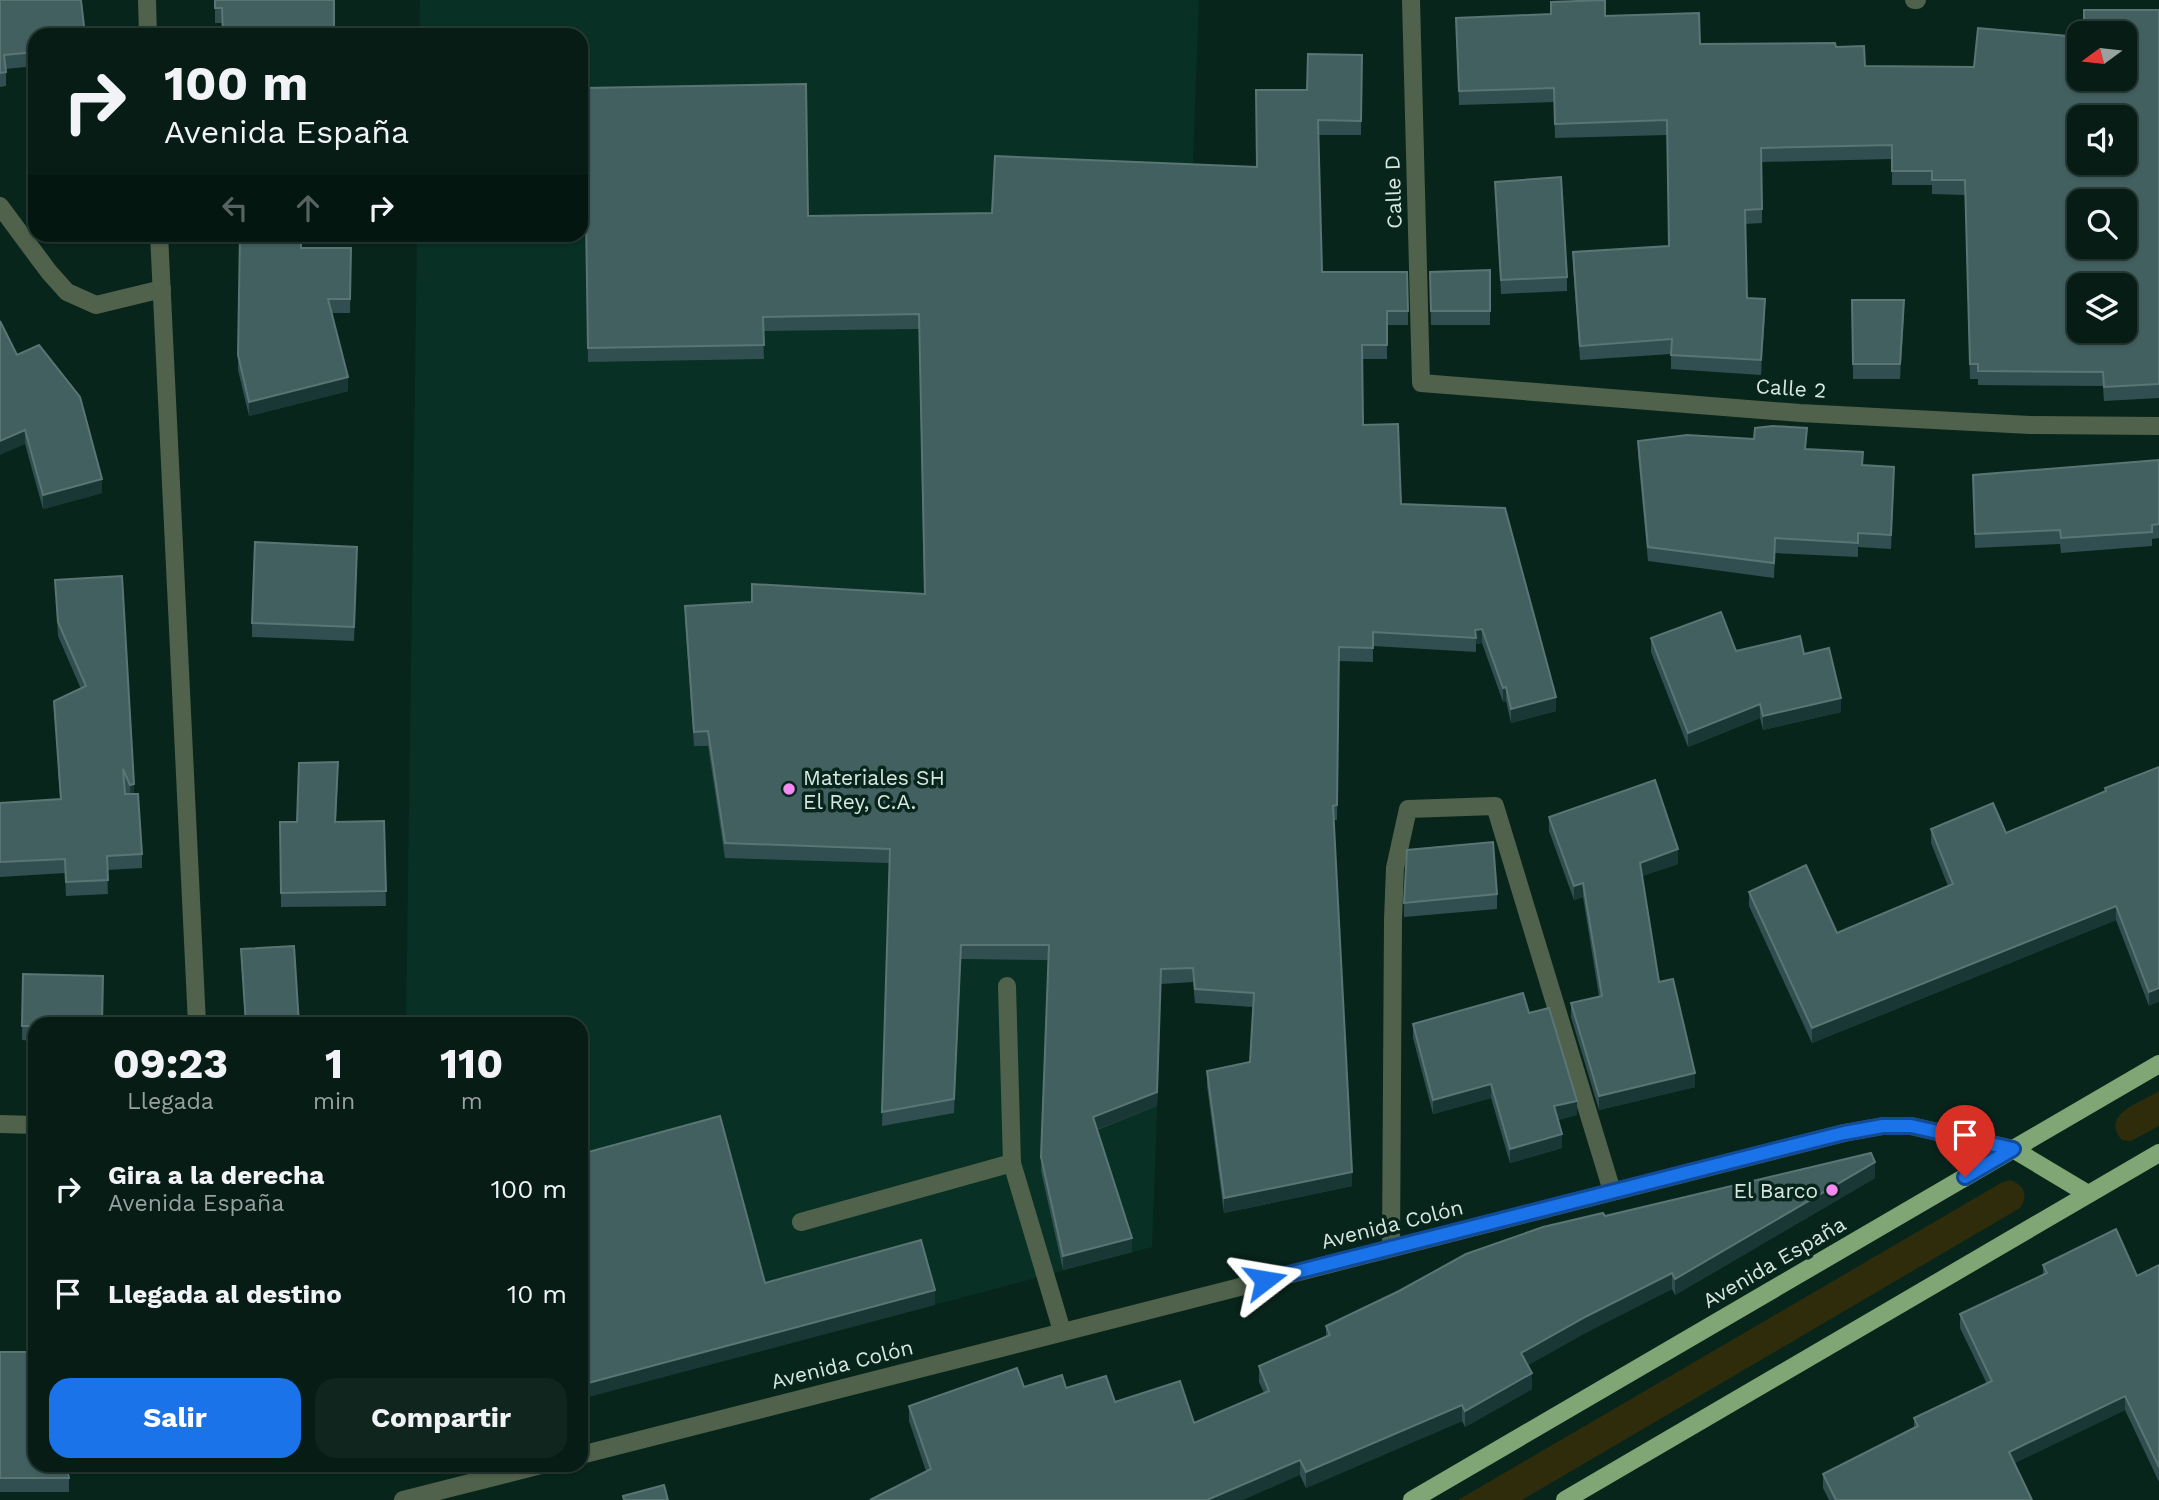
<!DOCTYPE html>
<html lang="es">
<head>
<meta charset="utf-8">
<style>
  body { margin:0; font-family:"Work Sans",sans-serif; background:#0f251e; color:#f1f3f6; height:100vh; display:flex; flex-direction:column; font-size:26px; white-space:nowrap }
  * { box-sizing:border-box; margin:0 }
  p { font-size:23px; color:#98a1a0 }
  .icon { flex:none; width:38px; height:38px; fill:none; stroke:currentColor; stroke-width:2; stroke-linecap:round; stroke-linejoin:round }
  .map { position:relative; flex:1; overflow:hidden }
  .details { position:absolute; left:28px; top:1017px; width:560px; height:455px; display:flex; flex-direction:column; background:#061c15; border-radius:21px; box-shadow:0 2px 5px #0004,0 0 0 2px #273a34 }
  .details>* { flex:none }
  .top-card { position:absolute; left:28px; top:28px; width:560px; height:214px; border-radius:21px; box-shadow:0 2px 5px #0004,0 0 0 2px #273a34; background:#061c15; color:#f1f3f6; overflow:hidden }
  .needle { width:46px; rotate:255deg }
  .controls { position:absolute; left:2067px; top:21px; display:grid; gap:14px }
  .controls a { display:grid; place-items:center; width:70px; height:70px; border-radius:14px; background:#061c15; box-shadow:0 2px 5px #0004,0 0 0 2px #273a34; font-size:35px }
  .pin { position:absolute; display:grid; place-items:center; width:60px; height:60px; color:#fff; margin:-72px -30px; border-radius:50% 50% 50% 0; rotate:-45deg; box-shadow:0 0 7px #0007 }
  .pin .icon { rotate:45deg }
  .me { position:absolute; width:77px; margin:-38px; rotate:76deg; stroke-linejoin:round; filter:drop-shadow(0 0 5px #0008) }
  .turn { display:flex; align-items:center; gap:24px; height:147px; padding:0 21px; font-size:32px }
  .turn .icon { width:91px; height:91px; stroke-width:2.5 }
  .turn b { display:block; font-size:49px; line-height:60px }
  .lanes { display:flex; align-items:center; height:66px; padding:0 21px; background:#0003; justify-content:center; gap:35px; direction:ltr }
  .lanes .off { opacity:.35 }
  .eta { display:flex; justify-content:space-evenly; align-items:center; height:119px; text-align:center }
  .eta b { font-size:42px; font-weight:700; line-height:49px }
  .button { display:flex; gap:14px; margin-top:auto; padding:14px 21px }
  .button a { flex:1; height:80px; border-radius:21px; background:#1a73e8; color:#fff; font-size:28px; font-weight:700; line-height:80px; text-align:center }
  .button a+a { background:#0f251e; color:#f1f3f6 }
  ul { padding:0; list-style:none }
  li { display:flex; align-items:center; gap:21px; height:105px; padding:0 21px }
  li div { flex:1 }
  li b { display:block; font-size:26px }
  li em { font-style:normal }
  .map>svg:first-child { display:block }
</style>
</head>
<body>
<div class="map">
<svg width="2159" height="1500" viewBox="0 0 2159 1500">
  <rect width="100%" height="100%" fill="#08251c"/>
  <polygon fill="#083025" points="420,0 1199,0 1152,1247 581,1399 581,1024 406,1024 417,235 581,234 581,35 419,35"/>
  <g fill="#2e2c0b">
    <path d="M2159 1091V1126L2131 1141 2122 1140C2100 1114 2140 1103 2159 1091Z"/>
    <path d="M2010 1180C2024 1185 2029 1195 2020 1208L1522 1500H1458L2001 1183Z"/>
  </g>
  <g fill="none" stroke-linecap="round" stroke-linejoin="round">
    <g stroke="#50624b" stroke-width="18">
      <polyline points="147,0 148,35"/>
      <polyline points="1411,0 1421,383 1800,413 2030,425 2159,426"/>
      <polyline points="1914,0 1917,0"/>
      <polyline points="0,206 49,272 67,292 96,305 162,289"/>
      <polyline points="159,234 197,1024"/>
      <polyline points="1007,986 1012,1163 1062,1331"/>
      <polyline points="0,1124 35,1125"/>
      <polyline points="801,1222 1012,1163"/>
      <polyline points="1391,1247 1393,920 1395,868 1408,809 1495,806 1612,1191"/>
      <polyline points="581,1455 1844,1133 1883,1126 1911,1126 2013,1149"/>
      <polyline points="403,1500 541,1465"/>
    </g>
    <g stroke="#81a675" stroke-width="18">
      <polyline points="2013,1149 2088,1194"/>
      <polyline points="1412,1500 2159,1064"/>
      <polyline points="1565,1500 2159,1153"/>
    </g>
  </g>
  <g fill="#314f51">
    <polygon points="0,0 35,35 35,66 6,69 6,86 0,87"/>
    <polygon points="215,0 334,0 222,23 215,23"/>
    <polygon points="2159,10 2159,398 2104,401 2103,386 1978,385 1978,379 1970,379 1965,195 1932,194 1932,185 1892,185 1892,159 1762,162 1762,223 1745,224 1747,298 1765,313 1761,375 1671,369 1671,354 1580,360 1573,266 1573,252 1669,246 1667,135 1555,138 1554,102 1459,105 1456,18 1605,16 1700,44 1836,47 1865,66 2079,79"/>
    <polygon points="1362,55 1361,135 1318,135 1322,272 1408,311 1408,325 1387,325 1387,359 1362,359 1363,425 1401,504 1556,711 1511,723 1506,701 1503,702 1482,643 1476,644 1476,652 1373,646 1373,662 1339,661 1337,820 1334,820 1352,1186 1224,1213 1207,1086 1207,1071 1250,1062 1253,1007 1195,1003 1193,982 1161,984 1157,1106 1097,1130 1132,1252 1063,1270 1041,1171 1048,960 961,959 954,1113 882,1126 889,863 725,858 708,746 694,746 685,620 685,606 924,594 919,329 763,331 764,359 588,362 584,88 808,216 992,213 1257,167"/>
    <polygon points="1495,182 1567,277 1567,291 1501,294"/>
    <polygon points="240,234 301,248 351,248 350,313 332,313 348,391 249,416 238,370"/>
    <polygon points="1490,270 1490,325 1431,325 1430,272"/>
    <polygon points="1852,300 1904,315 1900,379 1853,379"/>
    <polygon points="17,355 102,493 43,509 25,444"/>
    <polygon points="1754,439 1806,449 1863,465 1894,481 1891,549 1858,547 1858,557 1775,553 1774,578 1648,561 1638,455 1638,441"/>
    <polygon points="2159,460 2159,538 2152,539 2152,546 2061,553 2060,544 1975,548 1973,475"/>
    <polygon points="357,561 354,641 252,637 252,623"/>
    <polygon points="55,580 134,794 142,854 142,868 107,870 108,894 66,896 65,873 0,877 0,803 60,799 54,701 81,689 58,636"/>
    <polygon points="1651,638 1736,651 1804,654 1841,712 1763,730 1760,718 1688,747 1651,652"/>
    <polygon points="2159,767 2149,1006 2116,920 1812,1043 1749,906 1749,892 1837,933 1948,886 1931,843 1931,829 2006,833 2105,791 2105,788"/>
    <polygon points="338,776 336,822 384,821 386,906 281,907 280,822 297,822"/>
    <polygon points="1549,817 1678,864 1642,876 1659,982 1695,1087 1599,1110 1571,1017 1571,1003 1599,996 1583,897 1574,900 1549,831"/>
    <polygon points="1497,894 1497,909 1404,917 1404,903"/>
    <polygon points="241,949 299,1024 245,1024"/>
    <polygon points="23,974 35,1024 35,1041 22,1040"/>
    <polygon points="1529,1013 1577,1115 1558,1120 1562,1148 1510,1163 1491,1098 1433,1114 1413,1038 1413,1024"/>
    <polygon points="1875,1178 1675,1295 1672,1289 1587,1332 1528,1365 1532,1389 1465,1427 1462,1421 1306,1488 1300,1475 926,1471 909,1421 909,1406 1024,1387 1066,1388 1194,1423 1264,1393 1259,1382 1259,1366 1326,1337 1326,1326 1605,1216"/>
    <polygon points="2043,1265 2137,1276 2159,1265 2159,1482 2125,1410 2014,1463 2032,1500 1829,1500 1823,1488 1823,1474 1914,1427 1914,1418 1987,1384 1960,1328 1960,1314 2043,1275"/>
    <polygon points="0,1352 35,1465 247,1465 247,1470 118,1468 118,1473 67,1473 69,1478 69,1492 0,1492"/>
  </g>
  <g fill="#193835">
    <polygon points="1765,299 1765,313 1761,375 1761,360"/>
    <polygon points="1904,300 1904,315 1900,379 1900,364"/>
    <polygon points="348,377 348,391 249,416 249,402"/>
    <polygon points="25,430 25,444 0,455 0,441"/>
    <polygon points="1894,467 1894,481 1891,549 1891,535"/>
    <polygon points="102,479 102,493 43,509 43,495"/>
    <polygon points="1482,629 1482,643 1476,644 1475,630"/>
    <polygon points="1506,687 1506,701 1503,702 1503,688"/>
    <polygon points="1556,697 1556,711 1511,723 1511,709"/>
    <polygon points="1841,698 1841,712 1763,730 1763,716"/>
    <polygon points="1760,704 1760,718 1688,747 1688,733"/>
    <polygon points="134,784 134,798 130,799 130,785"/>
    <polygon points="1678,849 1678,864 1640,877 1640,863"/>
    <polygon points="1583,883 1583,897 1574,900 1574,886"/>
    <polygon points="2116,906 2116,920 1812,1043 1812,1028"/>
    <polygon points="961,945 961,959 954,1113 954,1099"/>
    <polygon points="1161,984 1157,1106 1093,1131 1093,1117"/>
    <polygon points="2159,988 2159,1002 2149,1006 2149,992"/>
    <polygon points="1695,1073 1695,1087 1599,1110 1599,1096"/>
    <polygon points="1491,1084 1491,1098 1433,1114 1433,1100"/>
    <polygon points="1577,1101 1577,1115 1554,1121 1554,1106"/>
    <polygon points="1562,1134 1562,1148 1510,1163 1510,1149"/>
    <polygon points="1875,1162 1875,1178 1675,1295 1675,1279"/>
    <polygon points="1352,1172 1352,1186 1224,1213 1224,1198"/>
    <polygon points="1132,1238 1132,1252 1063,1270 1063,1256"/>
    <polygon points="1672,1273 1672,1289 1587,1332 1521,1369 1521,1353 1587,1316"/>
    <polygon points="935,1290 935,1305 581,1399 581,1385"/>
    <polygon points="1532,1373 1532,1389 1465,1427 1465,1411"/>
    <polygon points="2125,1396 2125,1410 2009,1466 2009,1452"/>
    <polygon points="1462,1405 1462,1421 1306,1488 1306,1472"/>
    <polygon points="1300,1460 1300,1475 1243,1500 1207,1500"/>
  </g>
  <g fill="#426060" stroke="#5a7574" stroke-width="2" fill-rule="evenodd">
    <polygon points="0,0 81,0 85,35 35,35 35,52 4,55 6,72 0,73"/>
    <polygon points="215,0 334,0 334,35 223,35 222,8 215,8"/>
    <path d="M1605 0V16L1699 13 1700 44 1835 43 1836 47 1864 46 1865 66 1974 67 1978 28 2079 37V79H2124V33H2084V10H2159V384L2104 387 2103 372 1978 371V364H1970L1965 180H1932V171H1892V145L1761 148 1762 209 1745 210 1747 298 1765 299 1761 360 1671 355 1672 339 1580 346 1573 252 1669 246 1667 120 1555 124 1554 88 1459 91 1456 18 1551 14V2ZM2079 117H2124V163H2079ZM2079 201H2124V247H2079ZM2079 285H2124V331H2079Z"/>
    <polygon points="1308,54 1362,55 1361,121 1318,120 1322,272 1407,272 1408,311 1387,311 1387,345 1362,345 1363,425 1398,424 1401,504 1505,508 1556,697 1511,709 1506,687 1503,688 1482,629 1475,630 1476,638 1373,632 1373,648 1339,647 1337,805 1333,806 1352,1172 1224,1198 1207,1071 1250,1062 1254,993 1195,989 1193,968 1161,969 1157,1092 1093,1117 1132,1238 1063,1256 1041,1157 1049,945 961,945 954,1099 882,1112 890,849 725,843 708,731 694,732 685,606 752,602 752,584 925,594 919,314 763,317 764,345 588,348 584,88 806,84 808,216 992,213 995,156 1257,167 1256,90 1307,90"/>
    <polygon points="1561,177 1567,277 1501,280 1495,182"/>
    <polygon points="240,234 301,234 301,248 351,248 350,299 328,299 348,377 249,402 238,355"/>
    <polygon points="1490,270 1490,311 1431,311 1430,272"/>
    <polygon points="1852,300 1904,300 1900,364 1853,364"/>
    <polygon points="0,321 17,355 39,345 80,397 102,479 43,495 25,430 0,441"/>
    <polygon points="1773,426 1807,428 1805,449 1863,452 1862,465 1894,467 1891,535 1858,533 1858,543 1775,538 1774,563 1648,547 1638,441 1687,435 1754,439 1755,428"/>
    <polygon points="2159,460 2159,524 2152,525 2152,532 2061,538 2060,530 1975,534 1973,475"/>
    <polygon points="255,542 357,547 354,627 252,623"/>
    <polygon points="122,576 134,784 130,785 123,769 125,794 138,794 142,854 107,856 108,880 66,882 65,859 0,862 0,803 61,799 54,701 86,686 58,622 55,580"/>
    <polygon points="1721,612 1736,651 1800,636 1804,654 1829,648 1841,698 1763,716 1760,704 1688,733 1651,638"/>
    <polygon points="338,762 335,822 384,821 386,891 281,893 280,822 297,822 299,763"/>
    <polygon points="2159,767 2159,988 2149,992 2116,906 1812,1028 1749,892 1806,865 1837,933 1953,884 1931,829 1993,803 2006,833 2106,791 2105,788"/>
    <polygon points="1655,780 1678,849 1640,863 1659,982 1673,979 1695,1073 1599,1096 1571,1003 1602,996 1583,883 1574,886 1549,817"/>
    <polygon points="1493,842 1497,894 1404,903 1407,850"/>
    <polygon points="294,946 299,1024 246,1024 241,949"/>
    <polygon points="23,974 103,976 102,1024 35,1024 35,1026 22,1026"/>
    <polygon points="1523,993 1529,1013 1549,1008 1577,1101 1554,1106 1562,1134 1510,1149 1491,1084 1433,1100 1413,1024"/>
    <polygon points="720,1116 765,1283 921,1240 935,1290 581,1385 581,1154"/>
    <polygon points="1871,1153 1875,1162 1675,1279 1672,1273 1587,1316 1521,1353 1532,1373 1465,1411 1462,1405 1306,1472 1300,1460 1207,1500 870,1500 931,1469 909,1406 1017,1368 1024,1387 1062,1375 1066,1388 1106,1376 1115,1402 1180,1381 1194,1423 1269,1391 1259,1366 1330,1335 1326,1326 1399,1291 1466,1254 1543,1227 1603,1213 1605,1216"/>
    <polygon points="2116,1229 2137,1276 2159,1265 2159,1467 2125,1396 2009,1452 2032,1500 1836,1500 1823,1474 1918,1426 1914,1418 1992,1381 1960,1314 2047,1273 2043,1265"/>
    <polygon points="0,1352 35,1352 35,1465 66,1465 69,1478 0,1478"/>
    <polygon points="664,1485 668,1500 624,1500 623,1496"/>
  </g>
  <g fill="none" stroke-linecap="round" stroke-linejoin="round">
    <defs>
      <polyline id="route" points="1265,1280 1792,1146 1844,1133 1883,1126 1911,1126 2013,1149 1965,1177"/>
    </defs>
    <use href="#route" stroke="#114b97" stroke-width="18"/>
    <use href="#route" stroke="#1a73e8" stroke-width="12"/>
  </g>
  <g fill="#f489f0" stroke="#08251c" stroke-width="2.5">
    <circle cx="789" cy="789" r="7"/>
    <circle cx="1832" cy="1190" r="7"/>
  </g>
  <g text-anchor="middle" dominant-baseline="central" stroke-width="7" stroke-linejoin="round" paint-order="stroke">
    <g font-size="21" fill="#d7e7e1" stroke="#08251c">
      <text transform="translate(1393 192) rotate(-92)">Calle D</text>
      <text transform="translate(1791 388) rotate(4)">Calle 2</text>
      <text transform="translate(1392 1224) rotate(-14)">Avenida Colón</text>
      <text transform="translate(1774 1262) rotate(-30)">Avenida España</text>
      <text transform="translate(842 1364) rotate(-14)">Avenida Colón</text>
    </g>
    <g font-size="21" fill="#d7e7e1" stroke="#08251c" text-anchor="start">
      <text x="803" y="777">Materiales SH<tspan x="803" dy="24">El Rey, C.A.</tspan></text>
      <text x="1818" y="1190" text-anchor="end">El Barco</text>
    </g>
  </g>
</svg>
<div class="controls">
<a><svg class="needle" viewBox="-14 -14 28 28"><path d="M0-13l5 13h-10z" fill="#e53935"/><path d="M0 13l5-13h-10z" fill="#98a1a0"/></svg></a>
<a><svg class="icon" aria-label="sound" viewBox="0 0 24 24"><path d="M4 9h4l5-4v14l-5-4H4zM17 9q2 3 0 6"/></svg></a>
<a><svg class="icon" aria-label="search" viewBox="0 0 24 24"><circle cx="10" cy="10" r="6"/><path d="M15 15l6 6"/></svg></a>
<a><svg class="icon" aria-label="layers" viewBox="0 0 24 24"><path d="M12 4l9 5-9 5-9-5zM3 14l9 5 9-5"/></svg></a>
</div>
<div class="pin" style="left:1965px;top:1177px;background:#d93025"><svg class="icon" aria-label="arrive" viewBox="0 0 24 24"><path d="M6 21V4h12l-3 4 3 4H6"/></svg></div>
<svg class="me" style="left:1265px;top:1280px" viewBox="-20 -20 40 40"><path d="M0-17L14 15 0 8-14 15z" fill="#1a73e8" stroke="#fff" stroke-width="4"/></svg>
<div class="top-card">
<div class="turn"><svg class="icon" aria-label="right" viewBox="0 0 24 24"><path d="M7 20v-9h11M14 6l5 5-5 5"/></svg><div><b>100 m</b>Avenida España</div></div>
<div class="lanes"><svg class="icon off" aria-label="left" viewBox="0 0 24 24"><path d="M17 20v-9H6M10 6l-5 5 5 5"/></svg><svg class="icon off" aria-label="ahead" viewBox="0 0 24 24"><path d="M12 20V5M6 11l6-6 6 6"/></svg><svg class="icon" aria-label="right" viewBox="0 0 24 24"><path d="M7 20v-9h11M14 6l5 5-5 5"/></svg></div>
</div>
<section class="details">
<div class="eta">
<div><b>09:23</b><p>Llegada</p></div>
<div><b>1</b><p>min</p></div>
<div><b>110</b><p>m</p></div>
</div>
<ul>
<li><svg class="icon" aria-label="right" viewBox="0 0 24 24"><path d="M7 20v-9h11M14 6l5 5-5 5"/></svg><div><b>Gira a la derecha</b><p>Avenida España</p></div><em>100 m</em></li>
<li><svg class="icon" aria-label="arrive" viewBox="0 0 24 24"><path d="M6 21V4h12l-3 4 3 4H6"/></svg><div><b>Llegada al destino</b></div><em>10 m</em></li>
</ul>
<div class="button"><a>Salir</a><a>Compartir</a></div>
</section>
</div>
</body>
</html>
